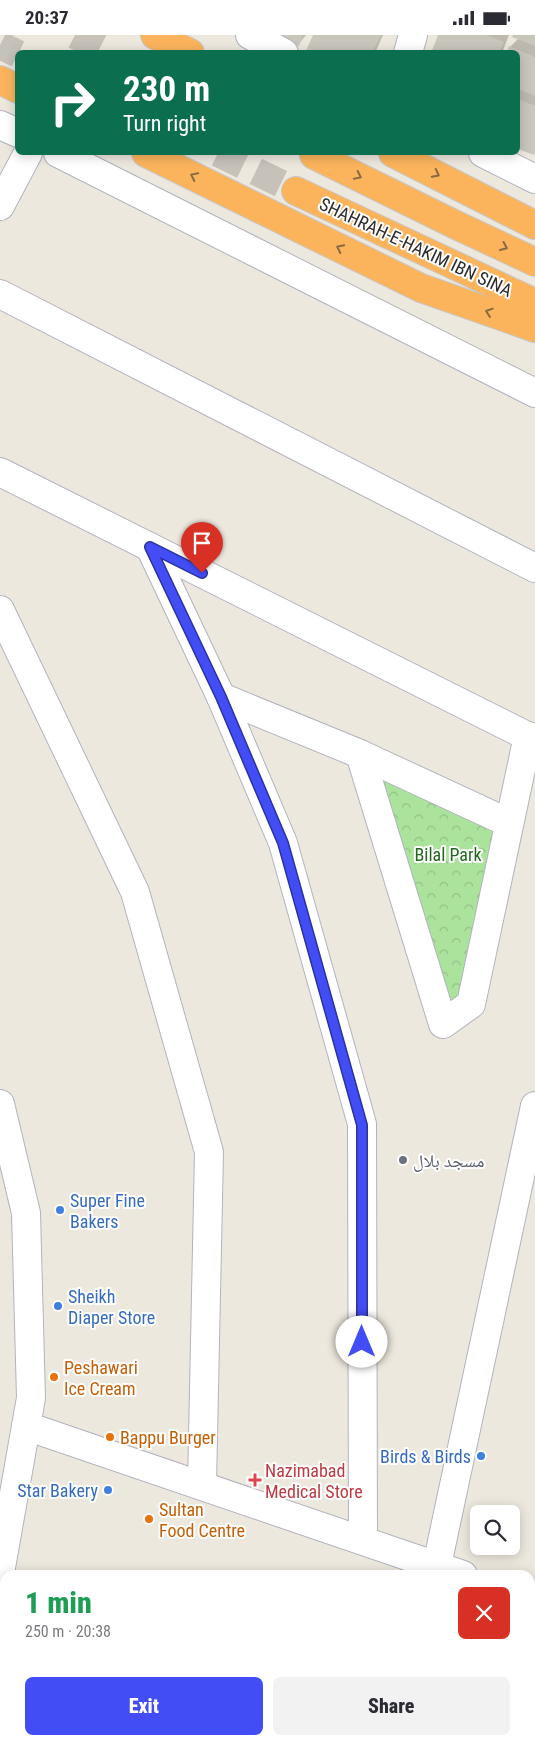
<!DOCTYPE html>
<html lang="en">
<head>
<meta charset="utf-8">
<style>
  body { margin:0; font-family:"Roboto Condensed","Noto Naskh Arabic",sans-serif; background:#f2f2f3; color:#2b2b33; height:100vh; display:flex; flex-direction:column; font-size:19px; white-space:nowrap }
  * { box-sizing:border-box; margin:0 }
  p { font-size:16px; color:#7c7c81 }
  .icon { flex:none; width:28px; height:28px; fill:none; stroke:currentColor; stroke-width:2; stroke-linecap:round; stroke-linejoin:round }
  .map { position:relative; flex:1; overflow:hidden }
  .panel { position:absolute; left:0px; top:1535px; width:535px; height:175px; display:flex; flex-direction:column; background:#fff; border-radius:15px 15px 0 0; box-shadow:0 2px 12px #0003 }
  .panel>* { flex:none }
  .guide { position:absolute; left:15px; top:15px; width:505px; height:105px; border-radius:8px; box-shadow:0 2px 12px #0003; background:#0b6e4f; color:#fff; overflow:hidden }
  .tools { position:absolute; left:470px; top:1470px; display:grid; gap:10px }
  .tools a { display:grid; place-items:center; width:50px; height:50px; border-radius:8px; background:#fff; box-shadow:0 2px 12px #0003; font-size:25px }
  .pin { position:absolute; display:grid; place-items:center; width:42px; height:42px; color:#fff; margin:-51px -21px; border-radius:50% 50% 50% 0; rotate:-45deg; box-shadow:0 0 5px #0007 }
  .pin .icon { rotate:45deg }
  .me { position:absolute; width:55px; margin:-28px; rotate:0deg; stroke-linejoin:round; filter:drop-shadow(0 0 4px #0008) }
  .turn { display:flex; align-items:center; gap:18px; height:105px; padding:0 25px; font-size:22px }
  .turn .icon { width:65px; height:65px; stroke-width:2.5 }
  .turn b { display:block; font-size:35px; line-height:42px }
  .round { display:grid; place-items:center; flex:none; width:52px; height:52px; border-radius:8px; background:#f2f2f3 }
  .overview { display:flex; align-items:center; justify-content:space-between; height:85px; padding:0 25px }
  h1 { font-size:30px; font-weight:800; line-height:38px; color:#1e9e55 }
  .cta { display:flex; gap:10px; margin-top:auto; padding:10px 25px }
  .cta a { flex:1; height:58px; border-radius:8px; background:#424df6; color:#fff; font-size:20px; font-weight:800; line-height:58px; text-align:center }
  .cta a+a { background:#f2f2f3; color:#2b2b33 }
  .status { display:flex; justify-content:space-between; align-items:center; height:35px; padding:0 25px; background:#fff; direction:ltr }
  .status svg { height:14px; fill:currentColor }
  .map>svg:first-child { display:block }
</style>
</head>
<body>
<div class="status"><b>20:37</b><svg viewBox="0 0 49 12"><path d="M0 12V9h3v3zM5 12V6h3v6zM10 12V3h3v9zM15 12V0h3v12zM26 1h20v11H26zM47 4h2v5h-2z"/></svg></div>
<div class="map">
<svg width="535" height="1710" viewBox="0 0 535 1710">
  <defs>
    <pattern id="park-crowns" width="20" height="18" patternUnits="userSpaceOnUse" patternTransform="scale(1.25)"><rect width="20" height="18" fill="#abe29c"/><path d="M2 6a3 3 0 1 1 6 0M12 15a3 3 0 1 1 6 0" fill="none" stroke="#93c287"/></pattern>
  </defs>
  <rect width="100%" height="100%" fill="#ede8de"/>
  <polygon fill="url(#park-crowns)" points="360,719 509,788 471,969 443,989"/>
  <g fill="#0003">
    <polygon points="273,0 306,0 298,10"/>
    <polygon points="314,0 383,0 375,18 308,18"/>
    <polygon points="439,0 509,0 502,18 433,18"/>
    <polygon points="514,0 535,0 535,117 533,119 518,112 518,18 510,12 519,3"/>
  </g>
  <g fill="#c9c6bd">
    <polygon points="270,0 303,0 299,11"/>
    <polygon points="313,0 381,0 372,18 305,18"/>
    <polygon points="438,0 486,0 504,7 499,18 431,18"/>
    <polygon points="513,0 535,0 535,11 512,2"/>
    <polygon points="509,11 535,22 535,61 518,54 518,18 507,18"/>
    <polygon points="518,64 535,71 535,117 534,120 518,114"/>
  </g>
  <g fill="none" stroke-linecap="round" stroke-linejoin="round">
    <g stroke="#c6c2ba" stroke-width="28" stroke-dasharray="28 14" stroke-linecap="butt">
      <polyline points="75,0 110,18"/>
      <polyline points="0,10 18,19"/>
      <polyline points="218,118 296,156"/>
    </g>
    <defs>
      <g id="minor">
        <polyline points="250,0 284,18"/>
        <polyline points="408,18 413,0"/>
        <polyline points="0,90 18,98"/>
        <polyline points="58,118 535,358"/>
        <polyline points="483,118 535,144"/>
        <polyline points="0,171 28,118"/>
        <polyline points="0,259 535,533"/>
        <polyline points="0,437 535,705"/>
        <polyline points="150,512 221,662 283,808 362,1089 363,1505"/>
        <polyline points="0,575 135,857 209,1117 202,1450"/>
        <polyline points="221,662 360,719 509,788"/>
        <polyline points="360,719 443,989 471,969 528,701"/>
        <polyline points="0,1069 26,1178 31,1363 0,1538"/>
        <polyline points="26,1391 463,1540"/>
        <polyline points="437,1530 535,1071"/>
        <polyline points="530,1566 535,1568"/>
        <polyline points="0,1594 5,1594"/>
        <polyline points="147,1705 152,1710"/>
        <polyline points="261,1705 265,1710"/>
        <polyline points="414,1705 429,1710"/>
      </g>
      <g id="highway">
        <polyline points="155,0 190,18"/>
        <polyline points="0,45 18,54"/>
        <polyline points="146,118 421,253 535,293"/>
        <polyline points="393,118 535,190"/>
        <polyline points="314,120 456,190 535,227"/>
        <polyline points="296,156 535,268"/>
      </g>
    </defs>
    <use href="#minor" stroke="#b2b3bf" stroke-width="30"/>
    <use href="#highway" stroke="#c8c8c8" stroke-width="30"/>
    <use href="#minor" stroke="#fff" stroke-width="28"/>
    <use href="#highway" stroke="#fbb45c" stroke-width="28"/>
  </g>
  <defs><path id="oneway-chevron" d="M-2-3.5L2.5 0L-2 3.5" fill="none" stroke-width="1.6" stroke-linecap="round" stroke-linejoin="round" transform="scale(1.25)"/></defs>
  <g stroke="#896942">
    <use href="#oneway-chevron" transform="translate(436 139) rotate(27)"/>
    <use href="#oneway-chevron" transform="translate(194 141) rotate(-154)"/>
    <use href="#oneway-chevron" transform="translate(358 141) rotate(26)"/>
    <use href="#oneway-chevron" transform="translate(504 212) rotate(25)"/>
    <use href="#oneway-chevron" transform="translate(340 213) rotate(-154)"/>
    <use href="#oneway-chevron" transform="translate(489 277) rotate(-161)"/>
  </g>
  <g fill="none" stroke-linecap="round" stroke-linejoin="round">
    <defs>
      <polyline id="route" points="202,538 150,512 221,662 283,808 362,1090 362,1307"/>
    </defs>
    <use href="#route" stroke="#2b32a0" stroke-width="12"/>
    <use href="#route" stroke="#424df6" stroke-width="9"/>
  </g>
  <circle fill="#6b7280" stroke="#fff" stroke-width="2" cx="403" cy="1125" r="5"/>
  <g fill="#3f7fe0" stroke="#fff" stroke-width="2">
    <circle cx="60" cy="1175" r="5"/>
    <circle cx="58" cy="1271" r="5"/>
    <circle cx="481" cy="1421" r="5"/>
    <circle cx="108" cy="1455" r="5"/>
  </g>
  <g fill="#e8710a" stroke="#fff" stroke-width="2">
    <circle cx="54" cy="1342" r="5"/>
    <circle cx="110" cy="1402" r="5"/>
    <circle cx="149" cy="1484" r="5"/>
  </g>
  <path fill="#e0444e" stroke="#fff" stroke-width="2" d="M252.5 1437.5h5v5h5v5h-5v5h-5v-5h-5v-5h5z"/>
  <g text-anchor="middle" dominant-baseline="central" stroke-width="4" stroke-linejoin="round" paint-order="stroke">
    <g font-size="18" fill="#2c2c2c" stroke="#fff">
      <text transform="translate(416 212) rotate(25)">SHAHRAH-E-HAKIM IBN SINA</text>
    </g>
    <g font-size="18" fill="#22681c" stroke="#fff">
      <text x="448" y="819">Bilal Park</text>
    </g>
    <g font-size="18" fill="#5b616d" stroke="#fff" text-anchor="start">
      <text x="413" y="1125">مسجد بلال</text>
    </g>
    <g font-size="18" fill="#366cbe" stroke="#fff" text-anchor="start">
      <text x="70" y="1165">Super Fine<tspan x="70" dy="21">Bakers</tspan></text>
      <text x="68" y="1261">Sheikh<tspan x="68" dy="21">Diaper Store</tspan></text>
      <text x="471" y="1421" text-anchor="end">Birds &amp; Birds</text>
      <text x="98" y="1455" text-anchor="end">Star Bakery</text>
    </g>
    <g font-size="18" fill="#c56008" stroke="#fff" text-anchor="start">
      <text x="64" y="1332">Peshawari<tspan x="64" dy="21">Ice Cream</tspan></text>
      <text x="120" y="1402">Bappu Burger</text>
      <text x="159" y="1474">Sultan<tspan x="159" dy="21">Food Centre</tspan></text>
    </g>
    <g font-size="18" fill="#be3a42" stroke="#fff" text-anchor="start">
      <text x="265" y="1435">Nazimabad<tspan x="265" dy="21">Medical Store</tspan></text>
    </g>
  </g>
</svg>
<div class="tools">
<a><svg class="icon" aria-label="search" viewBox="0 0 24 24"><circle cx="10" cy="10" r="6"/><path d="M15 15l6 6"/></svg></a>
</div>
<div class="pin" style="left:202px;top:538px;background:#d93025"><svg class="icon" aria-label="arrive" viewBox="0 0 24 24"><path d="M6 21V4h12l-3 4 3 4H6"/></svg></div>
<svg class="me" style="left:362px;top:1307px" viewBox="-20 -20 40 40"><circle r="19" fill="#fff"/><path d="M0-13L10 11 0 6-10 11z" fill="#424df6"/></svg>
<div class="guide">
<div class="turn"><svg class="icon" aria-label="right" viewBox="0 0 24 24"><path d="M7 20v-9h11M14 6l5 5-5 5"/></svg><div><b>230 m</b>Turn right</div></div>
</div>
<section class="panel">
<div class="overview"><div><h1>1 min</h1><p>250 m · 20:38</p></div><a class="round" style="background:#d93025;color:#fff"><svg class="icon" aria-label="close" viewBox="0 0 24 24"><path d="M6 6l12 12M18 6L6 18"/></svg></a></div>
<div class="cta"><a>Exit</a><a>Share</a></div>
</section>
</div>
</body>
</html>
